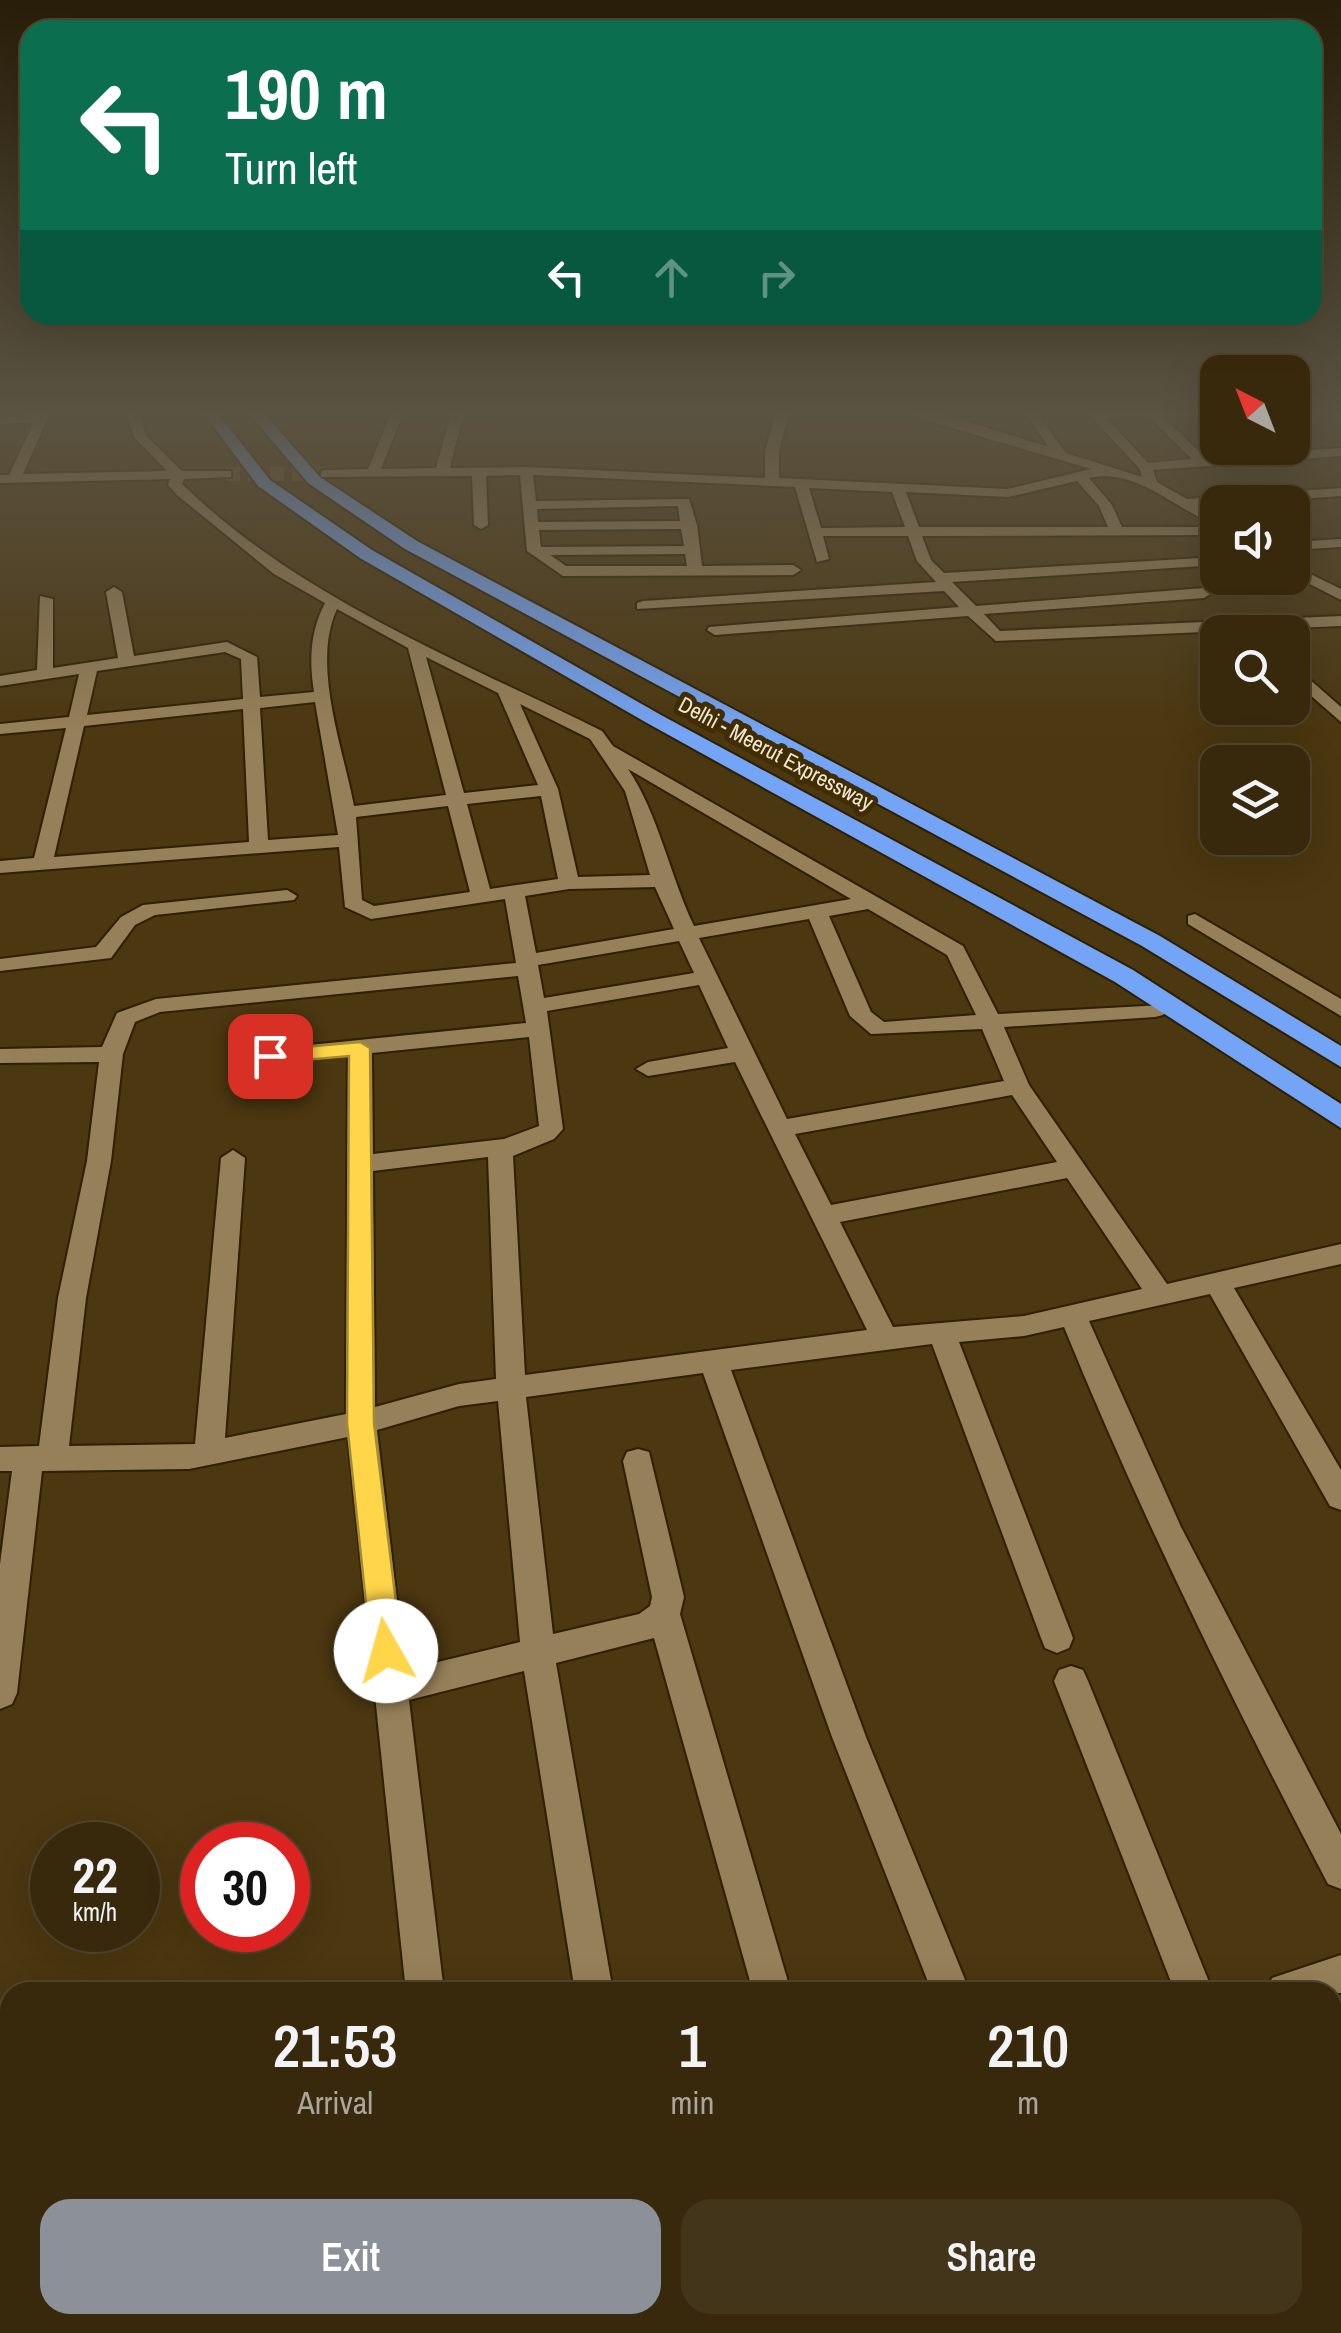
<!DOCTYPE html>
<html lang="en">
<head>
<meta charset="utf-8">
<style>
  body { margin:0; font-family:"Archivo Narrow",sans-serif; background:#43351a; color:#f1f3f6; height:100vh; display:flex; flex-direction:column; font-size:38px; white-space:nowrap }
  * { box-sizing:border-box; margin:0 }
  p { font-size:32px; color:#aba69d }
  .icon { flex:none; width:55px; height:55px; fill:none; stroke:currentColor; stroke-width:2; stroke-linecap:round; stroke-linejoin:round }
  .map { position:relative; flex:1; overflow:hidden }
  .side { position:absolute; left:0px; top:1982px; width:1342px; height:352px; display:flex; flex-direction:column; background:#38290c; border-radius:30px 30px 0 0; box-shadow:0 10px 40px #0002,0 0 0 2px #52452d }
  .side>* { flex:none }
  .hud { position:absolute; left:20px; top:20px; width:1302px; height:305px; border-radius:30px; box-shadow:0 10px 40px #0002,0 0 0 2px #52452d; background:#0b6e4f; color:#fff; overflow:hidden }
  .needle { width:65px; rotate:318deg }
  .fabs { position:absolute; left:1200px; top:355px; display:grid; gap:20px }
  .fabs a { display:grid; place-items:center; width:110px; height:110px; border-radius:20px; background:#38290c; box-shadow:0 10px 40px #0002,0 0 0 2px #52452d; font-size:50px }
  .speed { position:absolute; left:30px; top:1822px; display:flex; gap:20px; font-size:50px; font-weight:700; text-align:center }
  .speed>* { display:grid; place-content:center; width:130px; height:130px; border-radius:50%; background:#38290c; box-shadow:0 10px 40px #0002,0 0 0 2px #52452d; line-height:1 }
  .speed small { font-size:25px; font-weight:400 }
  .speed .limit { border:15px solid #d22; background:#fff; color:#111 }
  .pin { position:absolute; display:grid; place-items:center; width:85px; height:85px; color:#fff; margin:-42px; border-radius:20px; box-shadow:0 5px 15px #0006 }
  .me { position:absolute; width:110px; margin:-55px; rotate:353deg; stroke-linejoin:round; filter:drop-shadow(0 0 8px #0008) }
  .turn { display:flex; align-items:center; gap:35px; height:210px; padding:0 40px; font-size:45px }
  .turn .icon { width:130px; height:130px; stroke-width:2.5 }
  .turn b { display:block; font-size:70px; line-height:85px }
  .lanes { display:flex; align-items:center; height:95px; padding:0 40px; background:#0003; justify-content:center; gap:50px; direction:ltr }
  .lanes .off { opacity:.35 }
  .eta { display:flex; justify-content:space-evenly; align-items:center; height:170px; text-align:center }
  .eta b { font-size:60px; font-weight:600; line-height:70px }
  .button { display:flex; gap:20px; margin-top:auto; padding:20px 40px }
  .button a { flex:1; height:115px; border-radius:30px; background:#8c9099; color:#fff; font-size:40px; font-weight:600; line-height:115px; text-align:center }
  .button a+a { background:#43351a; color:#f1f3f6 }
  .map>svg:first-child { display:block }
</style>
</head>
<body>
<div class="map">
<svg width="1341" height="2333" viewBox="0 0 1341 2333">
  <rect width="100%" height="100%" fill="#4b3710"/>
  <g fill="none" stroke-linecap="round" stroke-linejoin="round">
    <polyline stroke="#64512d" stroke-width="14" stroke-dasharray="14 8" stroke-linecap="butt" points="226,474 326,474"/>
    <defs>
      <g id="minor">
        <path d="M39 411H51L23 474 167 471 134 437 126 411H138L146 436 182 471H231V477L184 479 182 484C299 598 459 660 602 731L613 746 963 946 998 1014 1163 1005 1166 1010 1163 1015 1155 1017 1004 1027 1029 1085 1167 1284 1341 1244V1264L1234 1288 1341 1470V1510L1330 1506 1210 1294 1089 1321 1181 1527 1341 1834V1889L1328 1884C1233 1702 1142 1518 1064 1327L1024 1336 959 1342 1073 1638 1069 1648 1057 1653 1045 1648 1041 1638 932 1344 731 1370 866 1737 970 1992H932L832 1737 703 1373 526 1397 553 1634 639 1614 650 1606 652 1597 623 1461 627 1452 638 1449 649 1452 684 1597 680 1614 791 1992H753L654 1638 556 1663 613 1992H575L524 1671 409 1700 444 1992H406L348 1437 189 1469 42 1471 17 1693 12 1704 0 1709V1564L12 1471H0V1447L39 1446 58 1298 87 1161 99 1062 0 1063V1049L102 1047 117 1013 156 999 516 963 505 899 371 919 345 907 339 847 0 873V861L34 858 66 728 0 734V724L69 717 79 674 0 686V676L37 670 40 596 53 599V668L118 658 106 592 114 587 122 592 134 656 227 642 257 657 260 697 314 692C309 660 310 632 325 603L274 574 177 495 168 485 170 479 0 483V475H9L34 422 0 424V416L37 414ZM337 609 408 648 446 795 354 806C343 748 311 664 337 609ZM225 652 241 659 243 699 87 715 97 671ZM426 657 498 693 538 785 464 793ZM315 702 338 835 268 840 260 708ZM520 704 590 739 625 791 650 875 578 877 558 789ZM243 709 249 842 54 857 84 726ZM628 769 851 899 694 926C670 876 658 813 628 769ZM541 796 558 879 490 889 467 804ZM448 806 470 892 374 906 362 900 356 817ZM655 887 674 929 536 953 525 896 569 889ZM868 909 947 955 976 1015 884 1022 871 1012 829 916ZM809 919 850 1016 871 1034 982 1029 1004 1081 787 1119 699 938ZM679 941 694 973 544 998 538 965ZM518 976 526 1023 270 1049 258 1056 270 1063 348 1055 346 1414 225 1438 245 1158 233 1150 221 1158 195 1444 69 1446 86 1298 111 1161 123 1054 135 1022 160 1012ZM699 985 728 1048 648 1062 636 1069 648 1076 735 1062 867 1330 525 1375 513 1156 554 1139 563 1129 547 1011ZM529 1037 539 1126 504 1139 373 1154 372 1053ZM1012 1095 1057 1162 831 1205 795 1134ZM488 1157 496 1379 459 1384 375 1407 373 1171ZM1067 1178 1142 1289 1024 1316 893 1327 840 1222ZM498 1401 520 1642 405 1670 377 1430 459 1406Z"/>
        <path d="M392 411H404L381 469 436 468 452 411H464L450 468 526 467 765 478V451L777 411H789L779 451V478L1008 489 1091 469 895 411 946 415 1049 447 1023 411H1035L1066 453 1142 477 1139 468 1086 411H1218V415L1163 417 1206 458 1341 448V456L1153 470 1157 482 1187 499 1341 488V496L1200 506 1218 516V526C1176 510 1136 467 1089 478L1112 505 1122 527H1218V535L922 536 931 560 944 573 1218 557V565L952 582 976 606 1204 588 1212 593 1204 598 984 614 1000 631 1341 616V626L996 641 968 616 715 635 707 630 709 627 959 607 944 591 637 609V603L643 601 936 582 917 561 908 536H823L829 559 817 562 795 487 533 475 536 501 689 499 697 525 702 566 793 565 801 570 793 575 563 576 527 551 520 475 486 476 488 525 481 529 474 525 472 476 321 477V471L326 470 368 469ZM1149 417 1192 459 1148 463 1106 418ZM1077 481 1099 506 1108 527H919L906 492 1008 497ZM809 488 892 492 905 527 821 528ZM678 506 680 521 538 522 537 509ZM681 529 684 546 541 547 539 530ZM685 554 687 566H566L550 555Z"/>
        <polygon points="1332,411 1341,411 1341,417"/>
        <polygon points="1341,539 1341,547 1292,550 1292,542"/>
        <polygon points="1292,565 1341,589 1341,600 1292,575"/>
        <polygon points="1292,664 1341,707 1341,722 1292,679"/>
        <polygon points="287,890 297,896 294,900 155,915 135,925 111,958 0,971 0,959 96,947 121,917 143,905"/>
        <polygon points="1195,914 1341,999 1341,1016 1188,924 1188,916"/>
        <polygon points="1071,1666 1083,1670 1088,1681 1213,1992 1175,1992 1054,1681 1059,1670"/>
        <polygon points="1341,1955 1341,1993 1267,1992 1272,1978"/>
        <polygon points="10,2268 10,2312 0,2314 0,2270"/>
        <polygon points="247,2325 291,2325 292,2333 248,2333"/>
        <polygon points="472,2325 516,2325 517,2333 473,2333"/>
        <polygon points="738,2325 782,2325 784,2333 740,2333"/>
        <polygon points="1287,2325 1332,2325 1335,2333 1290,2333"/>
      </g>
      <g id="highway">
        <polygon points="202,411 216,411 270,480 372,550 661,715 1133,970 1341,1104 1341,1128 1115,982 647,723 360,558 258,486"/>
        <polygon points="247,411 262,411 320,477 417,541 1160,936 1341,1046 1341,1067 1142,946 405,549 308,483"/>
      </g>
    </defs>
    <use href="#minor" stroke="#2e1f02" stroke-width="4"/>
    <use href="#highway" stroke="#2e1f02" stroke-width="4"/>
    <use href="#minor" fill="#968059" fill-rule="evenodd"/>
    <use href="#highway" fill="#74a4f6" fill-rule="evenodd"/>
  </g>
  <linearGradient id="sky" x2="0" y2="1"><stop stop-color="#291e09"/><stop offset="0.56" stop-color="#5b5342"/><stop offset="1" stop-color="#5b5342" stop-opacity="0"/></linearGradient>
  <rect width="1341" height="737" fill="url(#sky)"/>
  <polygon fill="#ffd54a" stroke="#a68a30" stroke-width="2.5" points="360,1042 370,1048 374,1423 402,1651 397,1661 386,1665 376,1661 371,1651 347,1423 349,1056 270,1063 260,1056 270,1050"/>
  <g text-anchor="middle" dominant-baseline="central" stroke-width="10" stroke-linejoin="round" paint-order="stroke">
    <g font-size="22" fill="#f2e6d2" stroke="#402d04">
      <text transform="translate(776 753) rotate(28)">Delhi - Meerut Expressway</text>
    </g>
  </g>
</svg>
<div class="fabs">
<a><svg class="needle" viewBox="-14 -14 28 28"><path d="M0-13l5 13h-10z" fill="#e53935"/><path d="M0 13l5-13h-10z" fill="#aba69d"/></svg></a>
<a><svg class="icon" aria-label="sound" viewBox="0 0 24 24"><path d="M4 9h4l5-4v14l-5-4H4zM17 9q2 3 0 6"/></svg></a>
<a><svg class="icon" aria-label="search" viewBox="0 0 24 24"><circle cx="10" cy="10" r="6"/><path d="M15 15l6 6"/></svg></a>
<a><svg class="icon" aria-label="layers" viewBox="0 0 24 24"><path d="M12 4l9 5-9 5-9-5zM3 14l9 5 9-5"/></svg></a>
</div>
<div class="speed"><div>22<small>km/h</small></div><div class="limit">30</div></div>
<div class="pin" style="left:270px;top:1056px;background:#d93025"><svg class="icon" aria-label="arrive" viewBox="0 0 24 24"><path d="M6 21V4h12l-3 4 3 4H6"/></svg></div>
<svg class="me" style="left:386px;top:1651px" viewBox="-20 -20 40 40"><circle r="19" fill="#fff"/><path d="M0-13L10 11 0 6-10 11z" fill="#ffd54a"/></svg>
<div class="hud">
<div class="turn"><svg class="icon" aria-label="left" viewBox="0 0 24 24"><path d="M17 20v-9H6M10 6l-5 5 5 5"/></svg><div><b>190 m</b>Turn left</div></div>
<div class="lanes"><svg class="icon" aria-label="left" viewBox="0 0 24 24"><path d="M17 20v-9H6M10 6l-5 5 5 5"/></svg><svg class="icon off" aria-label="ahead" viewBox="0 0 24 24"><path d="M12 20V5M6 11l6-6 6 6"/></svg><svg class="icon off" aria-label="right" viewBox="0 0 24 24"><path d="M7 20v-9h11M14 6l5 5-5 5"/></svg></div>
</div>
<section class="side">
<div class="eta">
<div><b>21:53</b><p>Arrival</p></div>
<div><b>1</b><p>min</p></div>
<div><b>210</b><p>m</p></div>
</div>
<div class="button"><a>Exit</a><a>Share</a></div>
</section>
</div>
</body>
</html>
